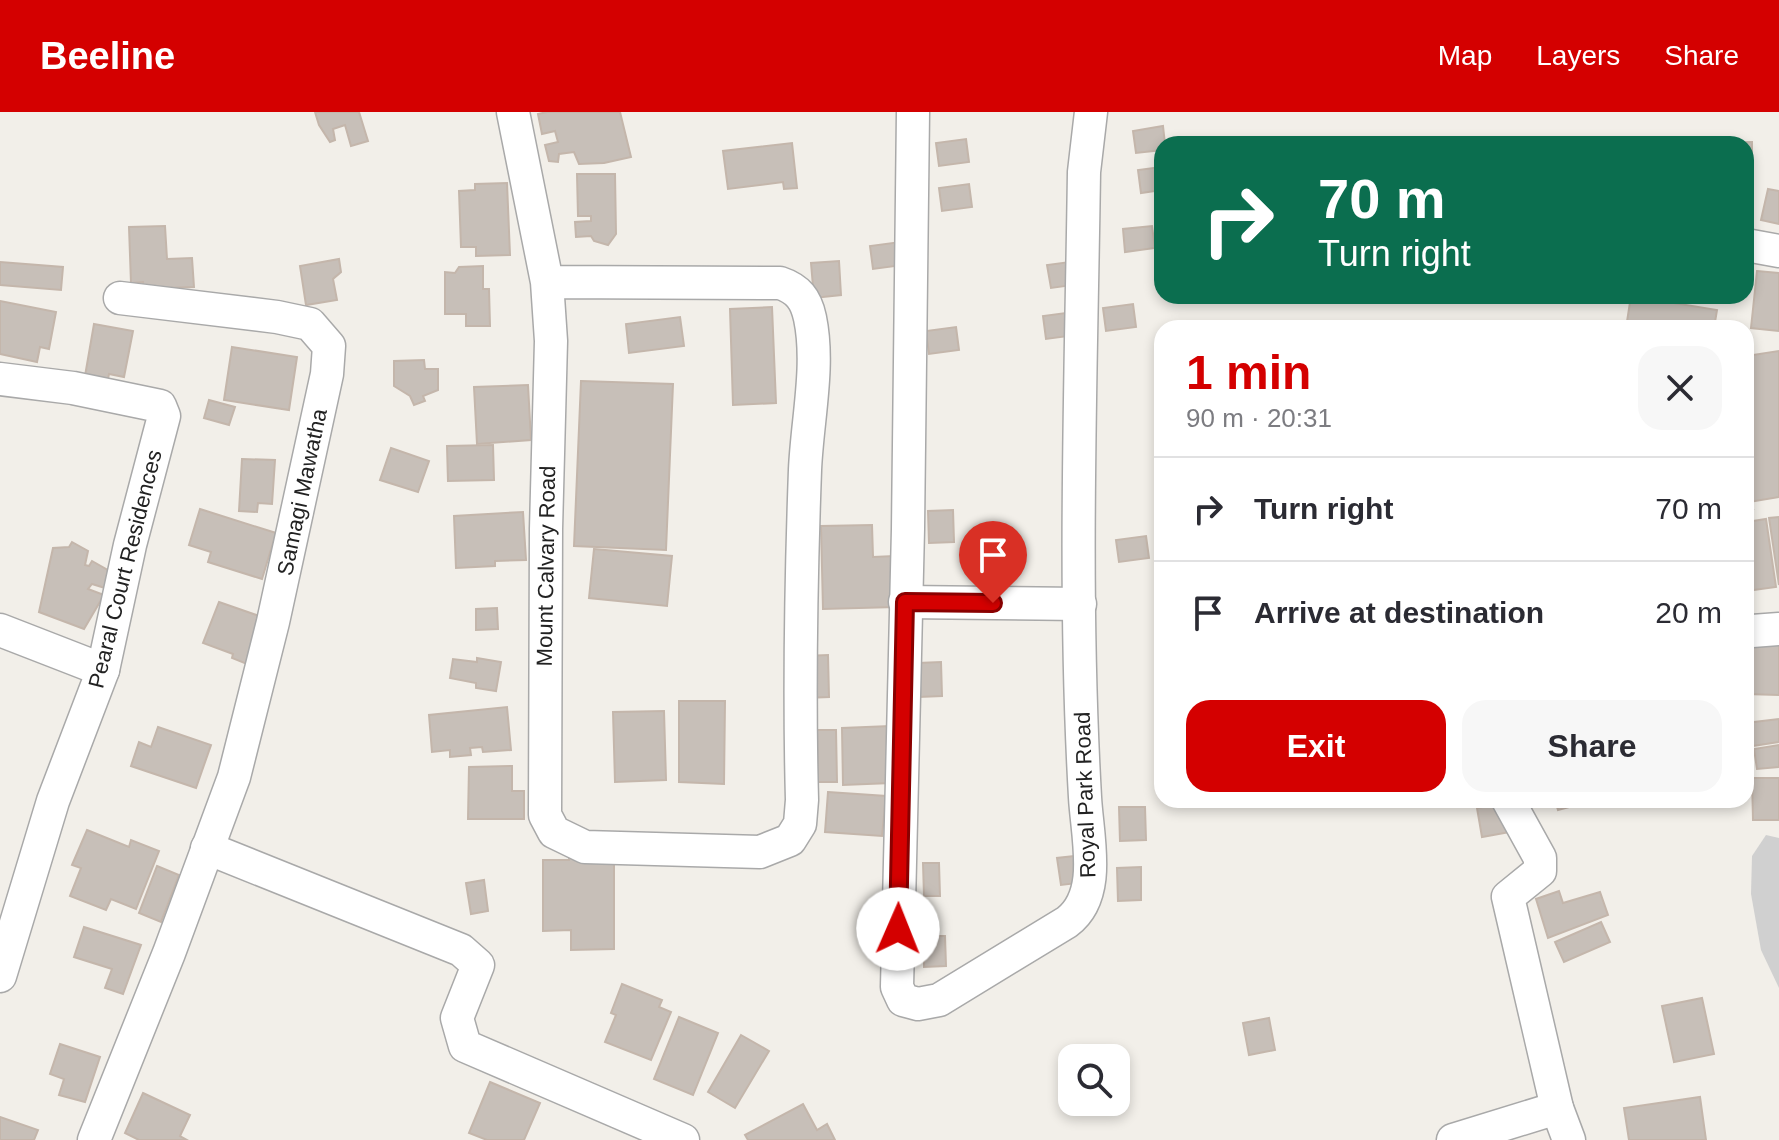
<!DOCTYPE html>
<html lang="en">
<head>
<meta charset="utf-8">
<style>
  body { margin:0; font-family:Arial,sans-serif; background:#f7f7f7; color:#2b2b33; height:100vh; display:flex; flex-direction:column; font-size:30px; white-space:nowrap }
  * { box-sizing:border-box; margin:0 }
  p { font-size:26px; color:#7c7c81 }
  .icon { flex:none; width:44px; height:44px; fill:none; stroke:currentColor; stroke-width:2; stroke-linecap:round; stroke-linejoin:round }
  .map { position:relative; flex:1; overflow:hidden }
  .details { position:absolute; left:1154px; top:208px; width:600px; height:488px; display:flex; flex-direction:column; background:#fff; border-radius:24px; box-shadow:0 4px 12px #0003 }
  .details>* { flex:none }
  .hud { position:absolute; left:1154px; top:24px; width:600px; height:168px; border-radius:24px; box-shadow:0 4px 12px #0003; background:#0b6e4f; color:#fff; overflow:hidden }
  .fabs { position:absolute; left:1058px; top:932px; display:grid; gap:16px }
  .fabs a { display:grid; place-items:center; width:72px; height:72px; border-radius:16px; background:#fff; box-shadow:0 4px 12px #0003; font-size:40px }
  .pin { position:absolute; display:grid; place-items:center; width:68px; height:68px; color:#fff; margin:-82px -34px; border-radius:50% 50% 50% 0; rotate:-45deg; box-shadow:0 0 8px #0007 }
  .pin .icon { rotate:45deg }
  .me { position:absolute; width:88px; margin:-44px; rotate:1deg; stroke-linejoin:round; filter:drop-shadow(0 0 6px #0008) }
  .turn { display:flex; align-items:center; gap:28px; height:168px; padding:0 32px; font-size:36px }
  .turn .icon { width:104px; height:104px; stroke-width:2.5 }
  .turn b { display:block; font-size:56px; line-height:68px }
  .round { display:grid; place-items:center; flex:none; width:84px; height:84px; border-radius:24px; background:#f7f7f7 }
  .headline { display:flex; align-items:center; justify-content:space-between; height:136px; padding:0 32px }
  h1 { font-size:48px; font-weight:700; line-height:60px; color:#d40000 }
  .button { display:flex; gap:16px; margin-top:auto; padding:16px 32px }
  .button a { flex:1; height:92px; border-radius:24px; background:#d40000; color:#fff; font-size:32px; font-weight:700; line-height:92px; text-align:center }
  .button a+a { background:#f7f7f7; color:#2b2b33 }
  ul { padding:0; list-style:none }
  li { display:flex; align-items:center; gap:24px; height:104px; padding:0 32px; border-top:2px solid #e1e1e2 }
  li div { flex:1 }
  li b { display:block; font-size:30px }
  li em { font-style:normal }
  header { display:flex; align-items:center; gap:48px; box-sizing:border-box; height:112px; padding:0 40px; background:#d40000; color:#fff }
  header strong { font-size:38px }
  nav { display:flex; gap:44px; margin-inline-start:auto; font-size:28px }
  .map>svg:first-child { display:block }
</style>
</head>
<body>
<header>
<strong>Beeline</strong>
<nav><a>Map</a><a>Layers</a><a>Share</a></nav>
</header>
<div class="map">
<svg width="1779" height="1028" viewBox="0 0 1779 1028">
  <rect width="100%" height="100%" fill="#f2efe9"/>
  <polygon fill="#d0d0d0" points="1766,723 1779,726 1779,876 1761,838 1751,782 1752,744"/>
  <g fill="#c7bfb8" stroke="#c4b6ab" stroke-width="2">
    <polygon points="315,0 359,0 368,29 351,34 345,13 333,17 335,28 330,30 319,13"/>
    <polygon points="547,0 620,0 631,45 604,51 579,52 574,40 559,42 558,50 549,49 545,33 558,30 555,19 542,22 538,2"/>
    <polygon points="1163,14 1165,32 1162,32 1162,38 1136,41 1133,19"/>
    <polygon points="966,27 969,50 939,54 936,31"/>
    <polygon points="1752,30 1752,58 1747,58 1746,91 1746,32 1697,31"/>
    <polygon points="792,31 797,76 784,77 783,70 728,77 723,39"/>
    <polygon points="1162,55 1162,78 1141,81 1138,58"/>
    <polygon points="577,62 615,62 616,122 608,133 594,129 591,124 576,125 575,110 591,109 591,104 578,104"/>
    <polygon points="507,71 510,143 476,144 476,135 461,135 459,79 475,78 475,72"/>
    <polygon points="969,72 972,95 942,99 939,76"/>
    <polygon points="1768,77 1779,79 1779,112 1761,108"/>
    <polygon points="165,114 167,147 192,146 194,175 166,176 144,186 143,170 131,171 129,115"/>
    <polygon points="1152,114 1155,136 1125,140 1123,117"/>
    <polygon points="900,130 903,153 873,157 870,134"/>
    <polygon points="339,147 341,160 333,167 337,188 306,193 300,154"/>
    <polygon points="839,149 841,183 814,186 811,151"/>
    <polygon points="1077,149 1080,172 1051,176 1047,153"/>
    <polygon points="0,150 63,155 61,178 0,173"/>
    <polygon points="483,154 483,177 489,177 490,214 466,214 466,202 445,202 445,160 455,161 459,155"/>
    <polygon points="1757,159 1779,161 1779,219 1751,216"/>
    <polygon points="1631,184 1717,198 1714,216 1626,216"/>
    <polygon points="0,189 56,200 49,237 40,235 37,250 0,242"/>
    <polygon points="1133,192 1136,215 1106,219 1103,196"/>
    <polygon points="772,195 776,291 733,293 730,197"/>
    <polygon points="1073,200 1076,223 1046,227 1043,204"/>
    <polygon points="680,205 684,234 629,241 626,212"/>
    <polygon points="94,212 133,219 124,265 109,262 108,267 85,264"/>
    <polygon points="956,215 959,238 929,242 926,219"/>
    <polygon points="232,235 297,245 289,298 224,288"/>
    <polygon points="1779,239 1779,385 1749,390 1753,397 1746,399 1746,244"/>
    <polygon points="424,248 425,257 438,257 438,278 423,284 425,289 414,293 410,284 394,274 394,249"/>
    <polygon points="581,269 673,272 666,438 574,434"/>
    <polygon points="528,273 531,328 477,332 474,275"/>
    <polygon points="209,288 235,295 229,313 204,306"/>
    <polygon points="493,333 494,368 448,369 447,334"/>
    <polygon points="391,336 429,349 418,380 380,368"/>
    <polygon points="242,347 275,348 272,392 258,391 257,400 239,399"/>
    <polygon points="200,397 276,421 262,467 208,450 211,440 189,433"/>
    <polygon points="953,398 954,430 929,431 928,399"/>
    <polygon points="523,400 526,448 495,449 495,454 456,456 454,404"/>
    <polygon points="1779,405 1779,473 1769,406"/>
    <polygon points="1766,407 1776,475 1746,479 1746,410"/>
    <polygon points="872,413 873,445 894,444 895,495 823,497 821,414"/>
    <polygon points="1146,424 1149,446 1119,450 1116,428"/>
    <polygon points="72,430 88,439 85,453 89,454 92,449 113,461 108,477 92,472 88,477 104,483 84,517 39,500 53,436 69,435"/>
    <polygon points="594,437 672,444 667,494 589,486"/>
    <polygon points="219,490 265,506 247,552 232,546 233,542 203,531"/>
    <polygon points="497,496 498,517 476,518 476,497"/>
    <polygon points="1746,527 1779,528 1779,583 1746,582"/>
    <polygon points="828,543 829,585 805,586 804,544"/>
    <polygon points="477,546 501,550 496,579 476,576 476,571 450,566 453,547 477,550"/>
    <polygon points="941,550 942,584 919,585 918,551"/>
    <polygon points="679,589 725,589 724,672 679,670"/>
    <polygon points="507,595 511,638 483,640 482,635 470,636 471,643 450,645 450,638 432,640 429,603"/>
    <polygon points="664,599 666,668 615,670 613,600"/>
    <polygon points="1779,607 1779,630 1746,635 1746,611"/>
    <polygon points="890,614 891,671 843,673 842,616"/>
    <polygon points="158,615 211,633 196,676 131,654 139,630 151,635"/>
    <polygon points="817,618 836,618 837,670 818,670"/>
    <polygon points="1779,633 1779,655 1757,657 1754,637"/>
    <polygon points="512,654 512,679 524,679 524,707 468,707 469,655"/>
    <polygon points="1752,666 1779,666 1779,708 1753,708"/>
    <polygon points="828,680 886,684 882,724 825,720"/>
    <polygon points="1555,688 1588,688 1588,690 1558,698"/>
    <polygon points="1505,691 1510,720 1482,725 1477,696"/>
    <polygon points="1119,695 1145,695 1146,728 1120,729"/>
    <polygon points="87,718 129,735 131,728 159,739 136,797 111,787 106,798 70,784 81,756 72,753"/>
    <polygon points="569,739 614,739 614,837 571,838 571,818 543,819 543,748 569,748"/>
    <polygon points="1083,743 1086,770 1061,773 1057,746"/>
    <polygon points="923,751 939,751 940,784 924,784"/>
    <polygon points="157,754 179,763 161,810 139,801"/>
    <polygon points="1141,755 1141,788 1118,789 1117,756"/>
    <polygon points="484,768 488,799 471,802 466,771"/>
    <polygon points="1559,779 1563,791 1600,780 1608,803 1548,826 1536,787"/>
    <polygon points="1601,810 1610,830 1564,850 1555,830"/>
    <polygon points="84,815 141,833 123,882 105,876 112,857 74,845"/>
    <polygon points="924,824 945,824 946,854 924,855"/>
    <polygon points="622,872 662,888 659,895 671,900 651,948 605,930 616,903 611,901"/>
    <polygon points="1702,886 1714,942 1674,950 1662,894"/>
    <polygon points="679,905 718,921 693,983 654,967"/>
    <polygon points="1269,906 1275,938 1249,943 1243,911"/>
    <polygon points="741,923 769,939 735,996 708,980"/>
    <polygon points="60,932 100,945 85,990 59,983 64,967 50,962"/>
    <polygon points="490,970 540,991 524,1028 487,1028 469,1021"/>
    <polygon points="143,981 190,1003 180,1024 187,1028 139,1028 125,1021"/>
    <polygon points="1700,985 1706,1028 1629,1028 1624,996"/>
    <polygon points="803,992 817,1018 827,1012 835,1028 748,1028 745,1023"/>
    <polygon points="0,1005 38,1018 34,1028 0,1028"/>
  </g>
  <g fill="none" stroke-linecap="round" stroke-linejoin="round">
    <defs>
      <g id="street">
        <path d="M513 0 547 170 551 229 546 417 545 703 554 720 585 735 760 740 790 728 800 712 802 688C799 578 801 468 805 358 807 309 820 254 810 206 806 187 798 177 780 171L547 170"/>
        <path d="M913 0 908 417 897 875 903 888 918 892 939 888 1067 810C1103 783 1087 725 1085 685 1073 477 1081 268 1084 60L1091 0"/>
        <polyline points="1746,133 1779,139"/>
        <polyline points="0,267 73,276 160,294 164,304 130,433 103,558 53,689 0,864"/>
        <polyline points="905,490 1080,492"/>
        <polyline points="0,518 103,558"/>
        <polyline points="1752,519 1779,517"/>
        <polyline points="1508,688 1540,746 1540,759 1508,785 1557,996 1569,1028"/>
        <polyline points="207,736 461,838 478,853 457,906 465,934 683,1028"/>
        <polyline points="94,1028 169,841 234,665 273,510 327,262 329,234 310,212 277,205 120,186"/>
        <polyline points="1453,1028 1557,996"/>
      </g>
    </defs>
    <use href="#street" stroke="#a9a9a9" stroke-width="35"/>
    <use href="#street" stroke="#fff" stroke-width="32"/>
  </g>
  <g fill="none" stroke-linecap="round" stroke-linejoin="round">
    <defs>
      <polyline id="route" points="898,817 905,490 993,491"/>
    </defs>
    <use href="#route" stroke="#8a0000" stroke-width="20"/>
    <use href="#route" stroke="#d40000" stroke-width="14"/>
  </g>
  <g text-anchor="middle" dominant-baseline="central" stroke-width="6" stroke-linejoin="round" paint-order="stroke">
    <g font-size="22" fill="#222" stroke="#fff">
      <text transform="translate(302 380) rotate(-78)">Samagi Mawatha</text>
      <text transform="translate(546 454) rotate(-89)">Mount Calvary Road</text>
      <text transform="translate(125 457) rotate(-76)">Pearal Court Residences</text>
      <text transform="translate(1085 683) rotate(-92)">Royal Park Road</text>
    </g>
  </g>
</svg>
<div class="fabs">
<a><svg class="icon" aria-label="search" viewBox="0 0 24 24"><circle cx="10" cy="10" r="6"/><path d="M15 15l6 6"/></svg></a>
</div>
<div class="pin" style="left:993px;top:491px;background:#d93025"><svg class="icon" aria-label="arrive" viewBox="0 0 24 24"><path d="M6 21V4h12l-3 4 3 4H6"/></svg></div>
<svg class="me" style="left:898px;top:817px" viewBox="-20 -20 40 40"><circle r="19" fill="#fff"/><path d="M0-13L10 11 0 6-10 11z" fill="#d40000"/></svg>
<div class="hud">
<div class="turn"><svg class="icon" aria-label="right" viewBox="0 0 24 24"><path d="M7 20v-9h11M14 6l5 5-5 5"/></svg><div><b>70 m</b>Turn right</div></div>
</div>
<section class="details">
<div class="headline"><div><h1>1 min</h1><p>90 m · 20:31</p></div><a class="round"><svg class="icon" aria-label="close" viewBox="0 0 24 24"><path d="M6 6l12 12M18 6L6 18"/></svg></a></div>
<ul>
<li><svg class="icon" aria-label="right" viewBox="0 0 24 24"><path d="M7 20v-9h11M14 6l5 5-5 5"/></svg><div><b>Turn right</b></div><em>70 m</em></li>
<li><svg class="icon" aria-label="arrive" viewBox="0 0 24 24"><path d="M6 21V4h12l-3 4 3 4H6"/></svg><div><b>Arrive at destination</b></div><em>20 m</em></li>
</ul>
<div class="button"><a>Exit</a><a>Share</a></div>
</section>
</div>
</body>
</html>
